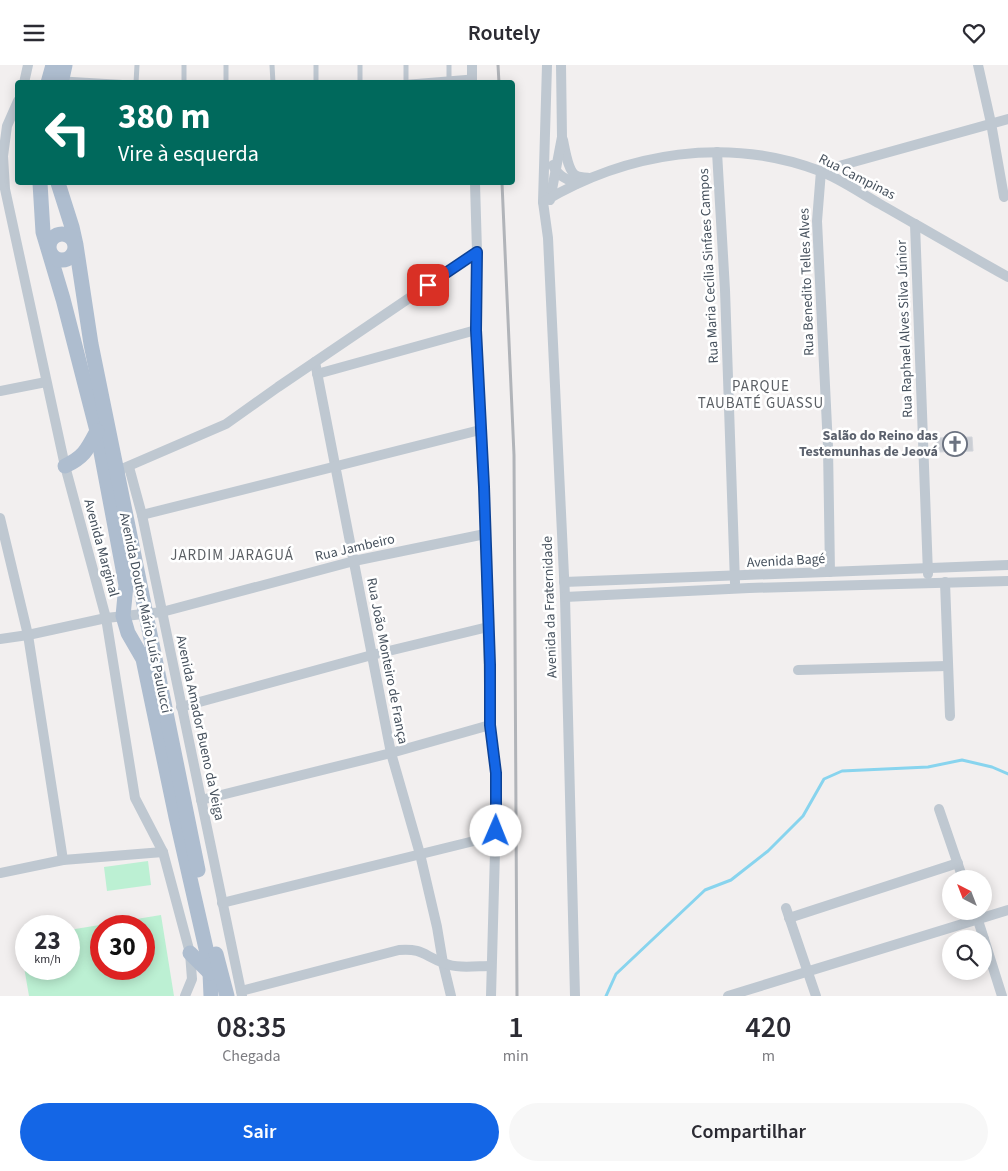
<!DOCTYPE html>
<html lang="pt">
<head>
<meta charset="utf-8">
<style>
  body { margin:0; font-family:"Source Sans 3",sans-serif; background:#f7f7f7; color:#2b2b33; height:100vh; display:flex; flex-direction:column; font-size:19px; white-space:nowrap }
  * { box-sizing:border-box; margin:0 }
  p { font-size:16px; color:#7c7c81 }
  .icon { flex:none; width:28px; height:28px; fill:none; stroke:currentColor; stroke-width:2; stroke-linecap:round; stroke-linejoin:round }
  .map { position:relative; height:931px; overflow:hidden }
  .side { display:flex; flex-direction:column; background:#fff; flex:1 }
  .side>* { flex:none }
  .hud { position:absolute; left:15px; top:15px; width:500px; height:105px; border-radius:5px; box-shadow:0 2px 12px #0003; background:#00695c; color:#fff; overflow:hidden }
  .needle { width:32px; rotate:318deg }
  .buttons { position:absolute; left:942px; top:805px; display:grid; gap:10px }
  .buttons a { display:grid; place-items:center; width:50px; height:50px; border-radius:50%; background:#fff; box-shadow:0 2px 12px #0003; font-size:25px }
  .speed { position:absolute; left:15px; top:850px; display:flex; gap:10px; font-size:25px; font-weight:700; text-align:center }
  .speed>* { display:grid; place-content:center; width:65px; height:65px; border-radius:50%; background:#fff; box-shadow:0 2px 12px #0003; line-height:1 }
  .speed small { font-size:12px; font-weight:400 }
  .speed .limit { border:8px solid #d22; background:#fff; color:#111 }
  .pin { position:absolute; display:grid; place-items:center; width:42px; height:42px; color:#fff; margin:-21px; border-radius:10px; box-shadow:0 2px 8px #0006 }
  .me { position:absolute; width:55px; margin:-28px; rotate:1deg; stroke-linejoin:round; filter:drop-shadow(0 0 4px #0008) }
  .turn { display:flex; align-items:center; gap:18px; height:105px; padding:0 20px; font-size:22px }
  .turn .icon { width:65px; height:65px; stroke-width:2.5 }
  .turn b { display:block; font-size:35px; line-height:42px }
  .eta { display:flex; justify-content:space-evenly; align-items:center; height:85px; text-align:center }
  .eta b { font-size:30px; font-weight:600; line-height:35px }
  .action { display:flex; gap:10px; margin-top:auto; padding:10px 20px }
  .action a { flex:1; height:58px; border-radius:30px; background:#1466e6; color:#fff; font-size:20px; font-weight:600; line-height:58px; text-align:center }
  .action a+a { background:#f7f7f7; color:#2b2b33 }
  header { display:flex; justify-content:space-between; align-items:center; height:65px; padding:0 20px; background:#fff; font-size:22px; font-weight:600 }
  .map>svg:first-child { display:block }
</style>
</head>
<body>
<header><svg class="icon" aria-label="menu" viewBox="0 0 24 24"><path d="M4 6h16M4 12h16M4 18h16"/></svg>Routely<svg class="icon" aria-label="heart" viewBox="0 0 24 24"><path d="M12 20l-8-8c-3-5 5-10 8-4 3-6 11-1 8 4z"/></svg></header>
<div class="map">
<svg width="1008" height="931" viewBox="0 0 1008 931">
  <rect width="100%" height="100%" fill="#f2efef"/>
  <g fill="#bcf0d3" fill-rule="evenodd">
    <polygon points="148,796 151,820 107,826 104,802"/>
    <path d="M161 850 174 931H29L19 873 26 872V904H69V865ZM101 861H144V904H101Z"/>
  </g>
  <g fill="none" stroke-linecap="round" stroke-linejoin="round">
    <polyline stroke="#88d4ee" stroke-width="3" points="606,931 616,909 705,825 731,815 768,786 803,751 824,714 842,706 928,702 962,695 992,702 1008,709"/>
  </g>
  <polygon fill="#cbced4" stroke="#d3d5db" points="972,372 973,386 937,387 937,373"/>
  <g fill="none" stroke-linecap="round" stroke-linejoin="round">
    <g stroke="#bfc8d1" stroke-width="5">
      <polyline points="184,0 184,18"/>
      <polyline points="226,0 226,18"/>
      <polyline points="272,0 273,18"/>
      <polyline points="360,0 360,18"/>
      <polyline points="406,0 406,18"/>
      <polyline points="64,14 131,18"/>
      <polyline points="449,17 449,0"/>
      <polyline points="136,18 137,0"/>
      <polyline points="316,18 316,0"/>
      <polyline points="398,18 472,12"/>
    </g>
    <g stroke="#bfc8d1" stroke-width="10">
      <polyline points="472,0 472,18"/>
      <polyline points="547,0 543,137 548,173 565,532 575,931"/>
      <polyline points="978,0 991,58 1004,132"/>
      <polyline points="24,18 28,0"/>
      <polyline points="18,36 7,61 3,91 5,124 65,401 106,553 135,733 163,787 190,888 192,914 185,931"/>
      <path d="M563 75C565 84 568 108 577 111 580 113 586 112 589 113"/>
      <polyline points="717,87 725,225 735,518"/>
      <path d="M553 100C557 111 567 114 576 119"/>
      <polyline points="475,118 477,187 476,265 484,422 490,660 496,708 496,750 491,931"/>
      <polyline points="550,135 562,72 561,0"/>
      <path d="M543 137C627 87 728 71 820 106 839 113 862 129 880 139 922 163 965 188 1008 212"/>
      <polyline points="915,159 928,509"/>
      <polyline points="315,297 391,688 420,789 437,862 443,898 451,931"/>
      <polyline points="317,309 476,265"/>
      <polyline points="0,326 46,317"/>
      <polyline points="129,402 142,450 242,931"/>
      <polyline points="124,403 226,359 278,322 477,187"/>
      <polyline points="142,450 480,365"/>
      <polyline points="0,453 28,570 63,795"/>
      <polyline points="830,507 828,382 817,156 821,106 1008,54"/>
      <polyline points="564,517 1008,500"/>
      <polyline points="945,517 950,651"/>
      <polyline points="565,532 749,523 1008,516"/>
      <polyline points="0,574 28,570 106,553 162,547 354,496 485,469"/>
      <polyline points="798,605 947,601"/>
      <polyline points="181,642 372,590 488,562"/>
      <polyline points="201,735 391,688 490,660"/>
      <polyline points="939,744 963,814"/>
      <polyline points="0,808 63,795 163,787"/>
      <polyline points="222,838 478,775"/>
      <polyline points="786,843 816,931"/>
      <polyline points="975,846 984,874"/>
      <polyline points="789,853 958,798"/>
      <polyline points="984,874 1002,931"/>
      <path d="M241 926 399 885C423 883 424 891 444 898 458 904 476 901 491 901"/>
      <polyline points="728,931 1008,845"/>
    </g>
    <g stroke="#aebdcf" stroke-width="15">
      <polyline points="48,18 53,0"/>
      <polyline points="61,18 65,0"/>
      <polyline points="40,118 43,167 63,234 97,366 126,520 123,551 128,568 143,594 176,752 207,888 210,908 211,931"/>
      <polyline points="58,118 72,162 76,180 91,279 198,805"/>
      <circle cx="62" cy="182" r="13"/>
      <path d="M65 401C84 392 87 385 97 366"/>
      <polyline points="190,888 210,908"/>
      <polyline points="216,889 227,931"/>
    </g>
    <g stroke="#b1b4b9" stroke-width="3">
      <polyline points="498,0 499,18"/>
      <polyline points="502,118 514,390 517,931"/>
    </g>
  </g>
  <g fill="none" stroke-linecap="round" stroke-linejoin="round">
    <defs>
      <polyline id="route" points="428,220 477,187 476,265 484,422 490,600 490,660 496,708 496,766"/>
    </defs>
    <use href="#route" stroke="#0d4296" stroke-width="12"/>
    <use href="#route" stroke="#1466e6" stroke-width="9"/>
  </g>
  <defs>
    <symbol id="church-ring" viewBox="-11 -11 22 22"><circle r="9.5" fill="#fff" stroke="#6b7280" stroke-width="1.5"/><path d="M-1.2-6h2.4v3.5h3.3v2.4h-3.3V6h-2.4V-.1h-3.3v-2.4h3.3Z" fill="#6b7280"/></symbol>
  </defs>
  <g fill-rule="evenodd">
    <use href="#church-ring" x="941" y="365" width="28" height="28"/>
  </g>
  <g text-anchor="middle" dominant-baseline="central" stroke-width="5" stroke-linejoin="round" paint-order="stroke">
    <g font-size="14" fill="#46515d" stroke="#fff">
      <text transform="translate(857 112) rotate(27)">Rua Campinas</text>
      <text transform="translate(709 201) rotate(-93)">Rua Maria Cecília Sinfaes Campos</text>
      <text transform="translate(807 217) rotate(-92)">Rua Benedito Telles Alves</text>
      <text transform="translate(905 264) rotate(-92)">Rua Raphael Alves Silva Júnior</text>
      <text transform="translate(101 483) rotate(75)">Avenida Marginal</text>
      <text transform="translate(355 483) rotate(-13)">Rua Jambeiro</text>
      <text transform="translate(786 496) rotate(-3)">Avenida Bagé</text>
      <text transform="translate(550 542) rotate(-92)">Avenida da Fraternidade</text>
      <text transform="translate(145 548) rotate(78)">Avenida Doutor Mário Luís Paulucci</text>
      <text transform="translate(387 596) rotate(79)">Rua João Monteiro de França</text>
      <text transform="translate(200 663) rotate(78)">Avenida Amador Bueno da Veiga</text>
    </g>
    <g font-size="14" font-weight="bold" fill="#5b616d" stroke="#fff" text-anchor="end">
      <text x="938" y="371">Salão do Reino das<tspan x="938" dy="16">Testemunhas de Jeová</tspan></text>
    </g>
    <g font-size="15" letter-spacing="1" fill="#5b5f64" stroke="#fff">
      <text x="761" y="321">PARQUE<tspan x="761" dy="17">TAUBATÉ GUASSU</tspan></text>
      <text x="232" y="490">JARDIM JARAGUÁ</text>
    </g>
  </g>
</svg>
<div class="buttons">
<a><svg class="needle" viewBox="-14 -14 28 28"><path d="M0-13l5 13h-10z" fill="#e53935"/><path d="M0 13l5-13h-10z" fill="#7c7c81"/></svg></a>
<a><svg class="icon" aria-label="search" viewBox="0 0 24 24"><circle cx="10" cy="10" r="6"/><path d="M15 15l6 6"/></svg></a>
</div>
<div class="speed"><div>23<small>km/h</small></div><div class="limit">30</div></div>
<div class="pin" style="left:428px;top:220px;background:#d93025"><svg class="icon" aria-label="arrive" viewBox="0 0 24 24"><path d="M6 21V4h12l-3 4 3 4H6"/></svg></div>
<svg class="me" style="left:496px;top:766px" viewBox="-20 -20 40 40"><circle r="19" fill="#fff"/><path d="M0-13L10 11 0 6-10 11z" fill="#1466e6"/></svg>
<div class="hud">
<div class="turn"><svg class="icon" aria-label="left" viewBox="0 0 24 24"><path d="M17 20v-9H6M10 6l-5 5 5 5"/></svg><div><b>380 m</b>Vire à esquerda</div></div>
</div>
</div>
<section class="side">
<div class="eta">
<div><b>08:35</b><p>Chegada</p></div>
<div><b>1</b><p>min</p></div>
<div><b>420</b><p>m</p></div>
</div>
<div class="action"><a>Sair</a><a>Compartilhar</a></div>
</section>
</body>
</html>
